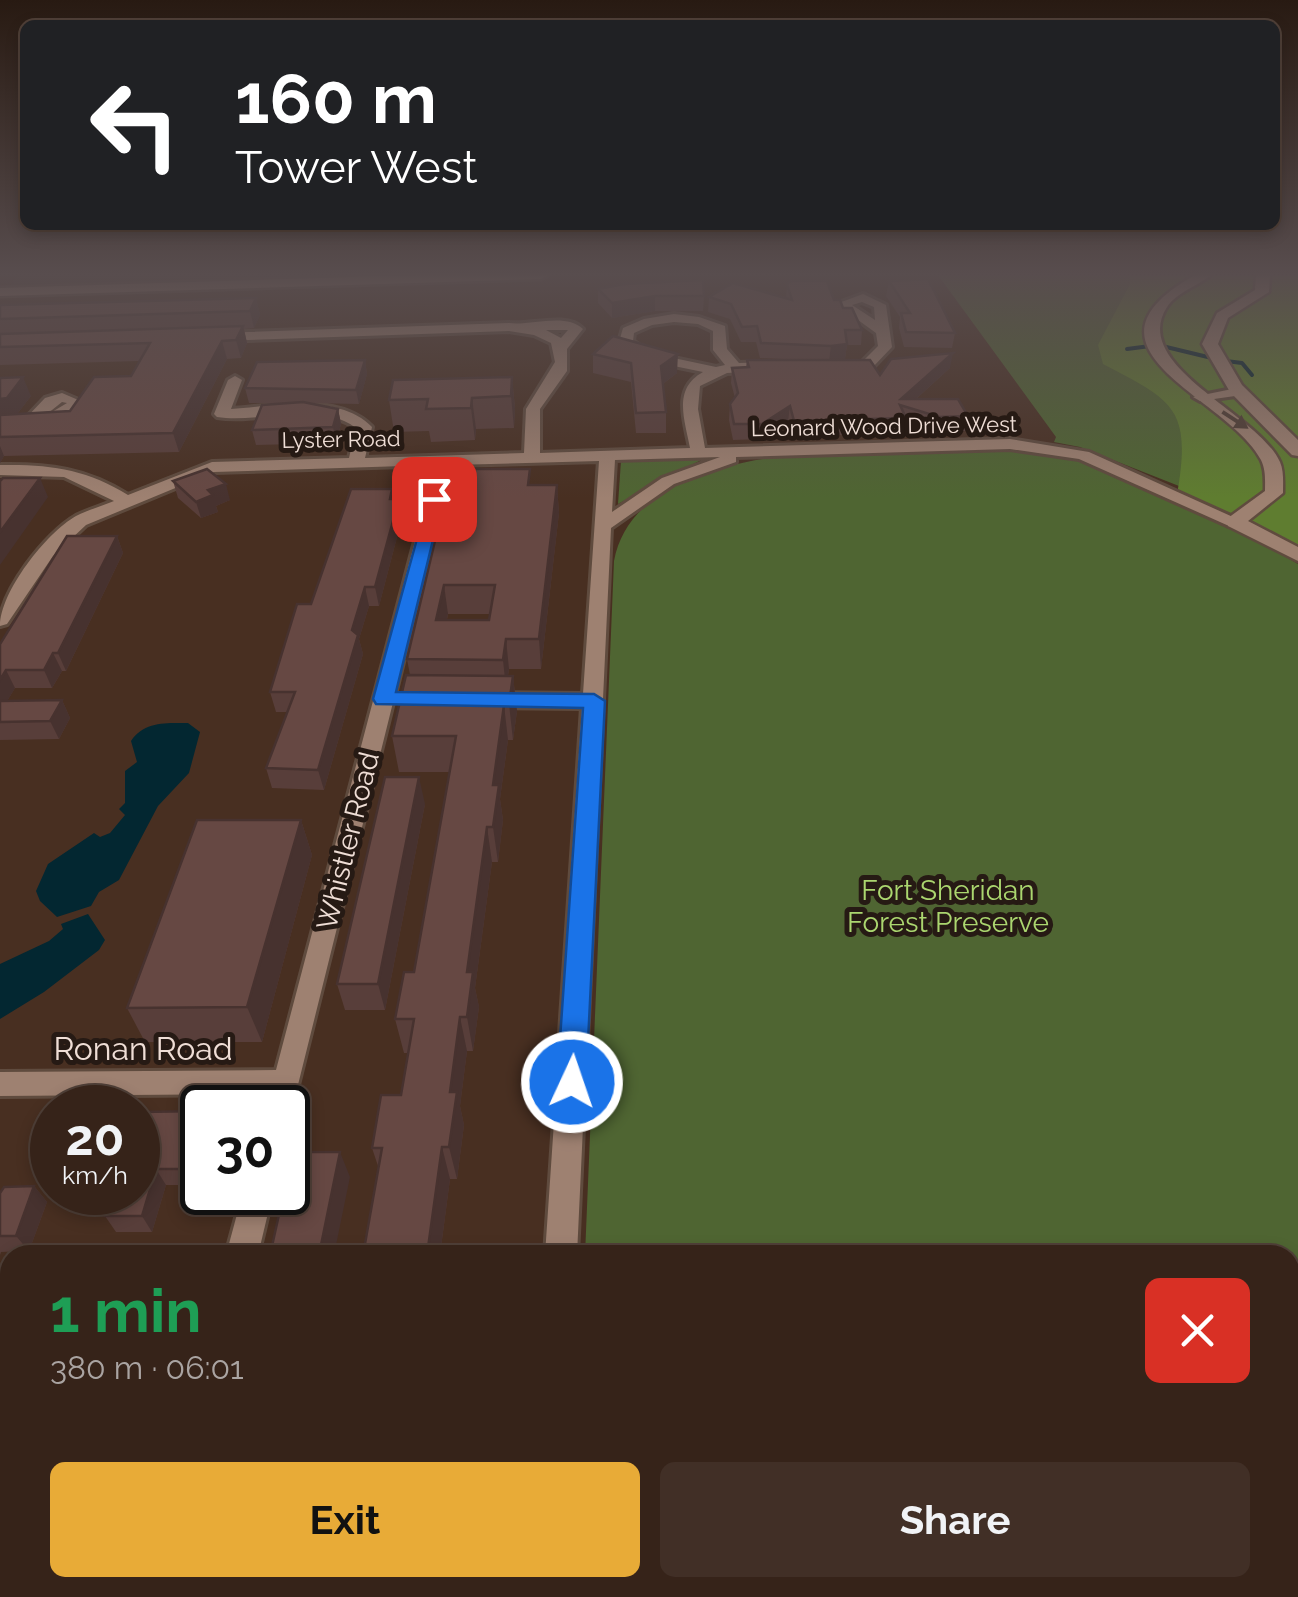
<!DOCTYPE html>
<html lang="en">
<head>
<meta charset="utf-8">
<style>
  body { margin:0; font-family:Raleway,sans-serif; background:#412f26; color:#f1f3f6; height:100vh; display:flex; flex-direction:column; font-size:38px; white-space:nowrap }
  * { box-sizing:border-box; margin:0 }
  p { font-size:32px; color:#aaa4a2 }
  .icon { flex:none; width:55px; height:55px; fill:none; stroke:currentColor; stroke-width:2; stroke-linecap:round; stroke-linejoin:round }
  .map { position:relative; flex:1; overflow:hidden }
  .sheet { position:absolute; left:0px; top:1245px; width:1300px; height:352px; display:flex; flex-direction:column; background:#362319; border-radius:30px 30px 0 0; box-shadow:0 5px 15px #0003,0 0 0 2px #504038 }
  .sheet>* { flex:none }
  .banner { position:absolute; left:20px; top:20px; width:1260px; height:210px; border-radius:15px; box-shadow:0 5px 15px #0003,0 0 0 2px #504038; background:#202124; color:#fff; overflow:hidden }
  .speed { position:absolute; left:30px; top:1085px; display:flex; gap:20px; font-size:50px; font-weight:700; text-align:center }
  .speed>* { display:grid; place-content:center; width:130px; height:130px; border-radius:50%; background:#362319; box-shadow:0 5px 15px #0003,0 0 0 2px #504038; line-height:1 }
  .speed small { font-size:25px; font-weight:400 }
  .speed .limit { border:5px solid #111; border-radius:15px; background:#fff; color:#111 }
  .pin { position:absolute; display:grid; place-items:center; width:85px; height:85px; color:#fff; margin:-42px; border-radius:20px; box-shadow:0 5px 15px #0006 }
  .me { position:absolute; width:110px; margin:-55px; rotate:3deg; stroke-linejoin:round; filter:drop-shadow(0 0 8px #0008) }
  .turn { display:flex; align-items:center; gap:35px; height:210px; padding:0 50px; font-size:45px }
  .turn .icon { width:130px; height:130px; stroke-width:2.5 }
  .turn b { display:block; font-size:70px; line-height:85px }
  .round { display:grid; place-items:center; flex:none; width:105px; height:105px; border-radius:15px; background:#412f26 }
  .head { display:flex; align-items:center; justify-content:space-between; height:170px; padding:0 50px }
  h1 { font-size:60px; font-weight:700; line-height:75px; color:#1e9e55 }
  .button { display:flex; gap:20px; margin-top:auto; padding:20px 50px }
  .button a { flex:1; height:115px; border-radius:15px; background:#e8ab37; color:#111; font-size:40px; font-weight:700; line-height:115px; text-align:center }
  .button a+a { background:#412f26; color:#f1f3f6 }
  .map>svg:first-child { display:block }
</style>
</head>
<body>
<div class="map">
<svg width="1298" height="1597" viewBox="0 0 1298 1597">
  <rect width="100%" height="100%" fill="#482f21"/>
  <polygon fill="#4b392f" points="19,275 342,275 9,287"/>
  <g fill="#4f6532">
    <polygon points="938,275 1298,275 1179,486 1080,447 1054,442 1056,437"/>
    <path d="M1001 450C1107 453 1208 511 1298 564V1597H570V1588H1290V1255H585L614 561C639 428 901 452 1001 450Z"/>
    <polygon points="693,457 701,460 618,504 621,461"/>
  </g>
  <path fill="#5f7d30" d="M1130 275H1298V555L1177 495C1192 408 1174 401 1103 364L1098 345 1130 284Z"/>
  <g fill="#032731">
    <path d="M188 723 200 732 189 773 158 806 119 880 99 892 91 906 57 917 40 901 36 891 48 864 94 833 100 837 110 833 125 815 119 809 125 803V771L137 762 131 741C144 721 167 723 188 723Z"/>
    <polygon points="88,914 105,940 99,950 44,992 0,1019 0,964 49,941 63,929 61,924"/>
  </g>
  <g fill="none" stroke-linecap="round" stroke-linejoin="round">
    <g stroke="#032731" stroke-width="4">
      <polyline points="1127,349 1158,345 1216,359"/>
      <polyline points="1226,361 1242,363 1252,375"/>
    </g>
    <defs>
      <g id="street">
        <path d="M863 294 886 305 892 347 872 368 839 372V366L862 362 878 346 876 333 836 304ZM862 302 874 307 875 320 852 305Z"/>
        <path d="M674 314 699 317 725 326 727 349 739 363 777 362 784 366 777 370 727 373 700 386 698 409 705 448 1010 439 1089 452 1244 522 1235 527 1229 526 1079 459 1010 449 736 457V462L674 484 611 528 577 1255H545L582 708 487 707 477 700 487 693 583 694 599 461 452 465 290 1117 288 1108H266L269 1094 0 1096V1072L276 1070 435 465 214 472 86 525 53 556 7 624 0 626C0 592 46 533 76 516 88 510 102 506 114 501L64 477 0 475V465C49 464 87 469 128 495L212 462 349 458 356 428C317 399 261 424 217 417L214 414 228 380 235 376 242 380 231 409C274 406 339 393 372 427L365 458 524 453 526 409 555 362 551 343 534 335 509 331 217 341 210 337 217 333 509 323C530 326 566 312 583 329L567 349V371L540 409V453L690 448C685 420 672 389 703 372L640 359 619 342 623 328 644 319ZM674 322 698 324 713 331V350L725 365 716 367 650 353 633 341 634 333 652 325ZM546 330H568L561 338ZM720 457 662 478 612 512 615 460Z"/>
        <polygon points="1237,388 1244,392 1242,395 1200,401 1193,397"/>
        <path d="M62 393 83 402C62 429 32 429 0 432V422L24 420 45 398ZM62 402 67 403 42 418Z"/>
        <polygon points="243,1192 273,1192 258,1255 226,1255"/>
        <polygon points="10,1340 10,1393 0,1397 0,1345"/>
        <polygon points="138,1588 176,1588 174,1597 136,1597"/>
        <polygon points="522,1588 560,1588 559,1597 521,1597"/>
      </g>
      <g id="secondary">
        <polygon points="419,275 548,275 541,279 0,296 0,288"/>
        <path d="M1195 275H1211C1198 286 1177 292 1167 307 1129 366 1258 413 1280 462 1284 471 1283 483 1283 493L1248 521 1298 547V561L1228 526V518L1265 491C1265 481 1266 470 1261 460 1228 396 1062 350 1195 275Z"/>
        <polygon points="1256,275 1270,275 1269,292 1228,318 1218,344 1242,385 1298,440 1298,456 1292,455 1230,392 1202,344 1217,313 1255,290"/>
      </g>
    </defs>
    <use href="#street" stroke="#5f4b3e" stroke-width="6"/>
    <use href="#secondary" stroke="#5f4b3e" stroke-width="5"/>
    <use href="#street" fill="#9e8171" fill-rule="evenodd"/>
    <use href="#secondary" fill="#9e8171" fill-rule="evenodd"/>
  </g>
  <g fill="#583e3a" fill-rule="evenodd">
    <polygon points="889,281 955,333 952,348 904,347 899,328 900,317 886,296"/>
    <polygon points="787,284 834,300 862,330 861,345 847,345 845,359 836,360 880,375 950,368 916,399 968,416 965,431 937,432 905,423 903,434 792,436 788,421 761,439 733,440 729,420 730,404 735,398 731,383 732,368 746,367 747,360 803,360 760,358 756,342 741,342 730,319 708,312 709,297 786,298"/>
    <polygon points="598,289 704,296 703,311 655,311 612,318 598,303"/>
    <polygon points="256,298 260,315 254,328 244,329 247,343 241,358 227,359 179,452 4,456 0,463 0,378 31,396 17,414 70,411 131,376 139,361 0,365 0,305"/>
    <polygon points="593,354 677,373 663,384 666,412 666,433 636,433 631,382 593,373"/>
    <polygon points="365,360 367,374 359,404 308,403 338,409 341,424 336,443 256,445 252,430 291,403 249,403 245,388"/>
    <polygon points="512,377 515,408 514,428 476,429 475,440 431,442 429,431 394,432 389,400"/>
    <path d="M452 469 531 485H557L559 513 541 669H509L508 676H513L517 711 513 740H508L500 799 503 820 498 862H492L475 988 479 1007 473 1051H467L460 1106 464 1125 457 1179H450L440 1255H363L379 1169 372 1148 401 1095 408 1053H404L395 1019 414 972 450 772H399L392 736 410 675 407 659ZM448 614H490L489 620H447Z"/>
    <polygon points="173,481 230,500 216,506 218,512 201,518 178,498"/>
    <polygon points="394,499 399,499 402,518 379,606 369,606 359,639 363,654 324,790 272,788 266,768 287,712 276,712 270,692 311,604"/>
    <polygon points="117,536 123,553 66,671 62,671 52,688 15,688 7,701 62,700 70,718 59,739 0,740 0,644"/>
    <polygon points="425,804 385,1010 345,1010 337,984"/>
    <polygon points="301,820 312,855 262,1042 145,1042 127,1008"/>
    <polygon points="202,1111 202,1185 166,1185 152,1232 116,1232 105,1216"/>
    <polygon points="34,1186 47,1202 29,1251 1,1252 0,1255 0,1193"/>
  </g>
  <g fill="#47322f">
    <polygon points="655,296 655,311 612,318 612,303"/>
    <polygon points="256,298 260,315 254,328 250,311"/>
    <polygon points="243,326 247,343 241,358 236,340"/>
    <polygon points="222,341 227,359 179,452 173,433"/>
    <polygon points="847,344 845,359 829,361 831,346"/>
    <polygon points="953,353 950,368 907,407 901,399"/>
    <polygon points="678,354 677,373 660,386 661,366"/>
    <polygon points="365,360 367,374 359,404 356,390"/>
    <polygon points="23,377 31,396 15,417 0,419 0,399"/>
    <polygon points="512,377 515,408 514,428 511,396"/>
    <polygon points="472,398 476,429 475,440 471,408"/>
    <polygon points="790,406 788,421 761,439 762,424"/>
    <polygon points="338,409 341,424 336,443 333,427"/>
    <polygon points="0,446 4,456 0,463"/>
    <polygon points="40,478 48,497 0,565 0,532"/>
    <polygon points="226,484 230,500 216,506 218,512 201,518 196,502 208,490"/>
    <polygon points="557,485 559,513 541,669 539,639"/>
    <polygon points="399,499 402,518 379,606 375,587"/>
    <polygon points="117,536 123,553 66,671 58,653"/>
    <polygon points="444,585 448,614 440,649 436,620"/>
    <polygon points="365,587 369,606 359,639 363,654 324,790 318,770 352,630"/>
    <polygon points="506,639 509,669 506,689 503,660"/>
    <polygon points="53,653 62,671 52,688 44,670"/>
    <polygon points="6,670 15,688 0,713 0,680"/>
    <polygon points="513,676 517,711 513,740 509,704"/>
    <polygon points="62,700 70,718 59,739 50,721"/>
    <polygon points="504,705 508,740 500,799 503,820 498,862 493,827 493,785"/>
    <polygon points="419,777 425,804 385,1010 378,984"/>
    <polygon points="301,820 312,855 262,1042 247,1007"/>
    <polygon points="487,827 492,862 475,988 479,1007 473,1051 467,1017 467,972"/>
    <polygon points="460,1017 467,1051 460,1106 464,1125 457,1179 449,1147 450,1092"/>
    <polygon points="442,1147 450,1179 440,1255 427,1255"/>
    <polygon points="340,1152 350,1177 334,1255 319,1255"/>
    <polygon points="156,1169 166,1185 152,1232 142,1216"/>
    <polygon points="34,1186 47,1202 29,1251 16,1236"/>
    <polygon points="75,1588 110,1588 107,1597 73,1597"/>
    <polygon points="381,1588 397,1588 396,1597 380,1597"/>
  </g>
  <g fill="#664843" stroke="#47322f" stroke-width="2.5" fill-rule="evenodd">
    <polygon points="928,279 955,333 906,332 901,313 910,313 889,281"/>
    <polygon points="703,280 704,296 655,296 612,303 598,289 625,284"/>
    <polygon points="791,281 827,281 834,300 840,300 843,308 852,308 862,330 845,330 847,344 831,346 761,343 757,326 742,327 731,304 709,297 733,283 792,300 787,284"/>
    <polygon points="256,298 250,311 0,319 0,305"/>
    <polygon points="243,326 236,340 222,341 173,433 0,437 0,415 70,411 94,377 131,376 150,343 0,347 0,334"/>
    <polygon points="613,336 678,354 661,366 666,412 636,413 631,363 593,354"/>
    <polygon points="953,353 901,399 958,399 968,416 939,417 900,405 906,418 794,421 790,406 762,424 734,424 730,404 738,393 732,368 749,367 747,360 870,360 880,375 891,359"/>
    <polygon points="365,360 356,390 245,388 257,362"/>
    <polygon points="23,377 7,398 0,399 0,378"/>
    <polygon points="512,377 511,396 472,398 471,408 426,409 428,399 389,400 393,380"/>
    <polygon points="303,402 338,409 333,427 252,430 262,405"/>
    <polygon points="207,469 226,484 208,490 213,495 196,502 173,481"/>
    <path d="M452 469H530L528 485H557L539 639H506L503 660 407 659ZM444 585H495L489 620H436Z"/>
    <polygon points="3,478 40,478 0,532 0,481"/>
    <polygon points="351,489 392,489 390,499 399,499 375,587 365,587 352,630 358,635 318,770 266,768 295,692 270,692 297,604 311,604"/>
    <polygon points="67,536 117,536 58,653 53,653 44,670 6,670 0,680 0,644"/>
    <polygon points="406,675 513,676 509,704 504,705 493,785 499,785 493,827 487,827 467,972 473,972 467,1017 460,1017 450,1092 457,1092 449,1147 442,1147 427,1255 363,1255 382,1148 372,1148 381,1095 401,1095 414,1019 395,1019 404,972 414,972 456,736 392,736"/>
    <polygon points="62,700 50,721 0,722 0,701"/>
    <polygon points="385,777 419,777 378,984 337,984"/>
    <polygon points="197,820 301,820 247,1007 127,1008"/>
    <polygon points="202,1111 202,1169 156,1169 142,1216 105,1216 113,1192 138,1192 138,1119 140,1112"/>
    <polygon points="294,1152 340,1152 319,1255 270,1255 284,1192 288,1192 288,1180"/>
    <polygon points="34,1186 16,1236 0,1236 0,1193 4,1187"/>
    <polygon points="10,1406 10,1588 75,1588 73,1597 0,1597 0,1434"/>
    <polygon points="304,1588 381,1588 380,1597 302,1597"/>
  </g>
  <defs><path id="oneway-solid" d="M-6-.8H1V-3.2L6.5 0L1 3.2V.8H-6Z" transform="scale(2.5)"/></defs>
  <use fill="#503e35" href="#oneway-solid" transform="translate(1235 420) rotate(33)"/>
  <linearGradient id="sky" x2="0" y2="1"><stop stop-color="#281a12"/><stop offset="0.55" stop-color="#584d4e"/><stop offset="1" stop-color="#584d4e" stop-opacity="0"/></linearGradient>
  <rect width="1298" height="498" fill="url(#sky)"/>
  <polygon fill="#1a73e8" stroke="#114b97" stroke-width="2.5" points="429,495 443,499 396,692 594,694 605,701 586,1082 581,1091 572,1095 562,1091 557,1082 583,708 376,704 373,699"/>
  <g text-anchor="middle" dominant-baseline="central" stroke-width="10" stroke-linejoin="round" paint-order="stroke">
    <g font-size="22" fill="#efded6" stroke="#261a14">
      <text transform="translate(884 426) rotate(-1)">Leonard Wood Drive West</text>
      <text transform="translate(341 439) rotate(-1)">Lyster Road</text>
    </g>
    <g font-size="28" fill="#efded6" stroke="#261a14">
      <text transform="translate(348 841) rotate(-76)">Whistler Road</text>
    </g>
    <g font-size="28" fill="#abd66f" stroke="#261a14">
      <text x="948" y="890">Fort Sheridan<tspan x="948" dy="32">Forest Preserve</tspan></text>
    </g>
    <g font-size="32" fill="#efded6" stroke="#261a14">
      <text x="143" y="1048">Ronan Road</text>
    </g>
  </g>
</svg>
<div class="speed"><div>20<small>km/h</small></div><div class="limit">30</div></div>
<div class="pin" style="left:434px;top:499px;background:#d93025"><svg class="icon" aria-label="arrive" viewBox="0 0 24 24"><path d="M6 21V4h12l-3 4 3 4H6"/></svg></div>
<svg class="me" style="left:572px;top:1082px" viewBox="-20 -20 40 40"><circle r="17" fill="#1a73e8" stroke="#fff" stroke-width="3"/><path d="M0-11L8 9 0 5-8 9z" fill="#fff"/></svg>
<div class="banner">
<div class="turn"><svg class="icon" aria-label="left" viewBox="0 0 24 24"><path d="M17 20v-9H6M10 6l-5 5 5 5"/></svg><div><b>160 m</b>Tower West</div></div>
</div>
<section class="sheet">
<div class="head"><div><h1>1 min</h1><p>380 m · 06:01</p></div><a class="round" style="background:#d93025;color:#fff"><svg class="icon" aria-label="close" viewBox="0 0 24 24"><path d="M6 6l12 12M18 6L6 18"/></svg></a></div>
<div class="button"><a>Exit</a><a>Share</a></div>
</section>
</div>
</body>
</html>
